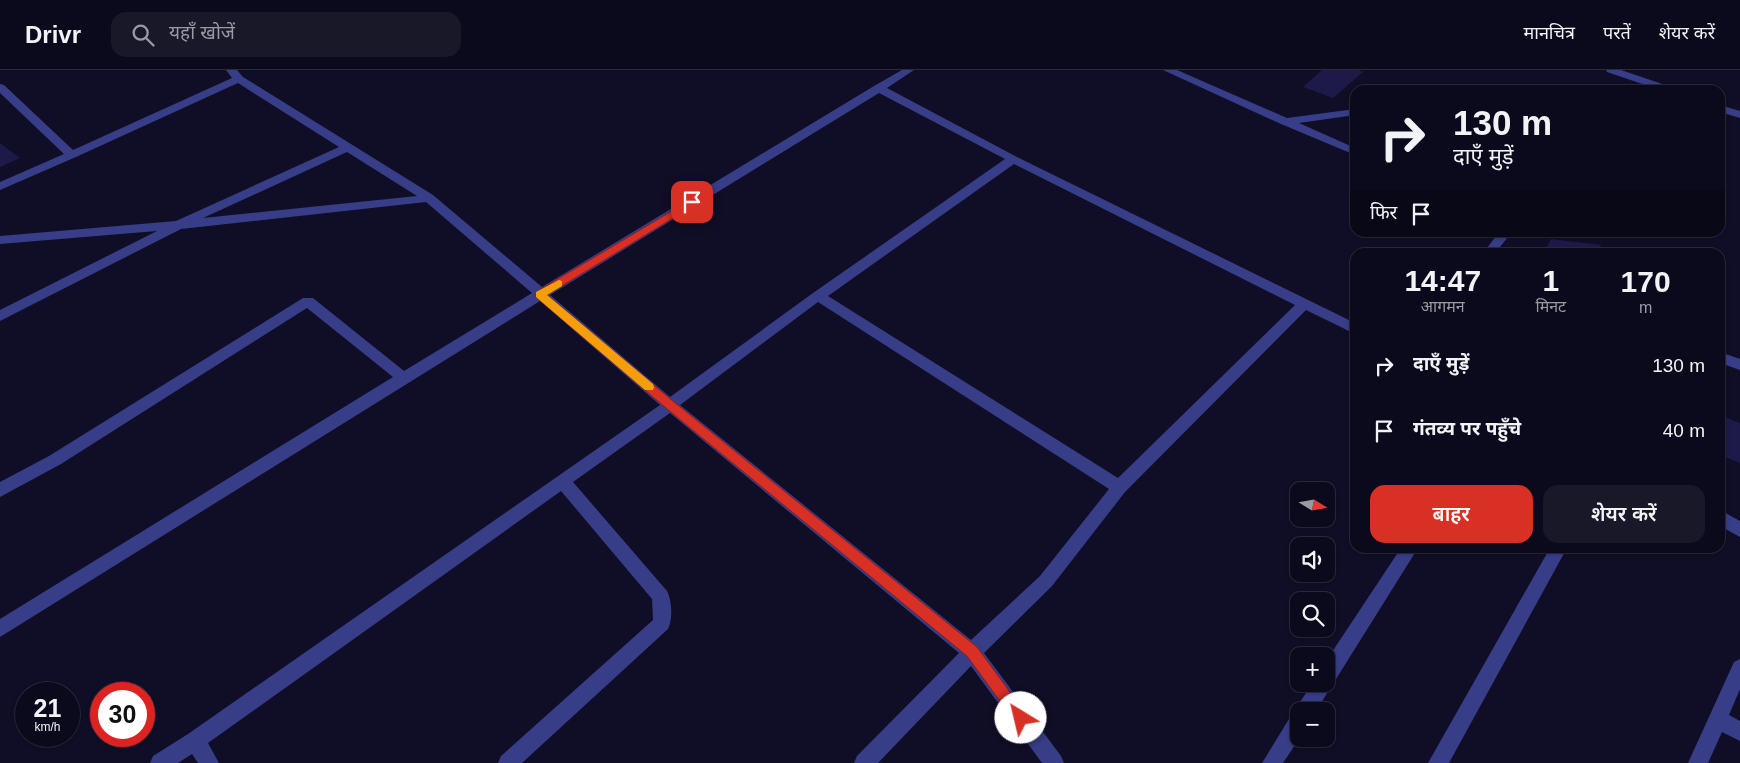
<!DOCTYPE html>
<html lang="hi">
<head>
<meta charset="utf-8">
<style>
  body { margin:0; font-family:Arial,"Noto Sans Devanagari",sans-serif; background:#191829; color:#f1f3f6; height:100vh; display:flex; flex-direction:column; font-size:19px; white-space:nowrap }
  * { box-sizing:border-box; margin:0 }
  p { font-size:16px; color:#9a9aa3 }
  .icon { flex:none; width:28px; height:28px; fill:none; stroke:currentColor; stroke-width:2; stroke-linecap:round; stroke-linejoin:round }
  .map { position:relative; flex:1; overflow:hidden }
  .drawer { position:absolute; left:1350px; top:178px; width:375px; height:305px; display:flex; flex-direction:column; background:#0b0a1c; border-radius:15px; box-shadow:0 1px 4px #0004,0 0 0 1px #2b2b3b }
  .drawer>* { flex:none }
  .hud { position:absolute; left:1350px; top:15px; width:375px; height:152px; border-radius:15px; box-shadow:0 1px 4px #0004,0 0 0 1px #2b2b3b; background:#0b0a1c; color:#f1f3f6; overflow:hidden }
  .needle { width:32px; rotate:101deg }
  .tools { position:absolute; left:1290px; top:412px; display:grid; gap:10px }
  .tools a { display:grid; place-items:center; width:45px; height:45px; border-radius:10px; background:#0b0a1c; box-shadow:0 1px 4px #0004,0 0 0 1px #2b2b3b; font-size:25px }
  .speed { position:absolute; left:15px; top:612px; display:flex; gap:10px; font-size:25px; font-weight:700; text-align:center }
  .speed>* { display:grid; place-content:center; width:65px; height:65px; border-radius:50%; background:#0b0a1c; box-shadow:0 1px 4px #0004,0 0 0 1px #2b2b3b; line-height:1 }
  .speed small { font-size:12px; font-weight:400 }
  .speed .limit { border:8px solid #d22; background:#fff; color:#111 }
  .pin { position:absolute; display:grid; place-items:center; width:42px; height:42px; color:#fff; margin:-21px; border-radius:10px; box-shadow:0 2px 8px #0006 }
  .me { position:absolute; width:55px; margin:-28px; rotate:324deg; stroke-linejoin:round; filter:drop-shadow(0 0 4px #0008) }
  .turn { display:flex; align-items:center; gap:18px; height:105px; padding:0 20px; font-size:22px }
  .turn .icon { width:65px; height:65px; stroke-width:2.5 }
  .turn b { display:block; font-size:35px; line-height:42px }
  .then { display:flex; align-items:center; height:48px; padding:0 20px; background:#0003; gap:10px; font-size:19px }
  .eta { display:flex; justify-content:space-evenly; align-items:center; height:85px; text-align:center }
  .eta b { font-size:30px; font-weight:600; line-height:35px }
  .primary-button { display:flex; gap:10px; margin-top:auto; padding:10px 20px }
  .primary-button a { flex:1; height:58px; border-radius:15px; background:#d93025; color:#fff; font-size:20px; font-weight:600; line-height:58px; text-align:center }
  .primary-button a+a { background:#191829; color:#f1f3f6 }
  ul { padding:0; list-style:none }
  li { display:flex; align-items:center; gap:15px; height:65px; padding:0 20px }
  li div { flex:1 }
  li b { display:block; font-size:19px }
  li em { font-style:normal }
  header { display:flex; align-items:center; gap:30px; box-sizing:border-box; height:70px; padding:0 25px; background:#0b0a1c; border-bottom:1px solid #2b2b3b }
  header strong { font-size:24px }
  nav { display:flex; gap:28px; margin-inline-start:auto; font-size:18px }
  .search { width:350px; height:45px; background:#191829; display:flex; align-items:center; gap:12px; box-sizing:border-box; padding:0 18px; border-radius:15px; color:#9a9aa3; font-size:19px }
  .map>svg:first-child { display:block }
</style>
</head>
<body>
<header>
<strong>Drivr</strong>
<div class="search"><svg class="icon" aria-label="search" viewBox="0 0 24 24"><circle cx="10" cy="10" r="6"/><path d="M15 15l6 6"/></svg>यहाँ खोजें</div>
<nav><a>मानचित्र</a><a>परतें</a><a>शेयर करें</a></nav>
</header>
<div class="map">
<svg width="1740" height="693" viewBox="0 0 1740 693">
  <rect width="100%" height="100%" fill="#0f0e26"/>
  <g fill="#1d1948">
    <polygon points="1322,0 1358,0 1363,2 1333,28 1303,17"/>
    <polygon points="0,73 20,88 0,97"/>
    <polygon points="1551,169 1601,175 1598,182 1544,182"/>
    <polygon points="1720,345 1740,353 1740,393 1720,385"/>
  </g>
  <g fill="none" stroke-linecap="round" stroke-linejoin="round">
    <g fill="#373d87" fill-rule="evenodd">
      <path d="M226 0H237L243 7 433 125 542 217 874 16 902 0H914L887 18 1017 87 1355 253V264L1306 240 1125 422 1052 516 984 583 1061 686 1064 693H1042L971 596 878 693H854L857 686 959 583 670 343 573 412 667 521C672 531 673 549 668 559L522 693H498L501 686 653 550 652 529 561 421 208 673 219 693H198L192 684 178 693H150L153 686 188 664 660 335 540 231 0 567V549L393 307 307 238 61 394 0 427V412L49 386 303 228H313L404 301 532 223 426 132 181 159 0 251V240L157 161 0 174V166L176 151 339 77 238 13 76 87 0 120V112L64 84 0 23V14L4 15 73 80 232 8ZM879 23 1005 89 813 223 670 327 550 225ZM347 82 417 126 203 148ZM1014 94 1295 235 1118 408 828 226ZM818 232 1109 419 1040 506 971 570 680 335Z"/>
      <polygon points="1163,0 1177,0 1287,48 1355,39 1355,45 1299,53 1355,78 1355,85 1281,54"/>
      <polygon points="1606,0 1621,0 1674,18 1675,20 1660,20 1607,2"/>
      <polygon points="1720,35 1740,41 1740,48 1720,42"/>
      <polygon points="1499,162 1512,162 1496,182 1484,182"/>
      <polygon points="1720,282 1740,289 1740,300 1720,293"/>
      <polygon points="1720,440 1740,451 1740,467 1720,456"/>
      <polygon points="1401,478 1418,478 1316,641 1299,641 1299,669 1283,693 1262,693 1292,644 1296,643 1298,635 1312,614 1326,614 1326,591"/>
      <polygon points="1550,478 1567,478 1449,693 1428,693"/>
      <polygon points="1740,589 1740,619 1729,645 1740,651 1740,671 1722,662 1708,693 1688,693 1734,592"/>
    </g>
  </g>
  <polygon fill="#d93025" stroke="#8d1f18" points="692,129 696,130 696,134 547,225 674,332 977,577 1026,644 1029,648 1026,653 1021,656 1016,653 967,586 666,338 536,227 536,222"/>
  <polygon fill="#f59e0b" points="559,210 562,211 562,216 547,225 653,314 654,317 653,320 645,320 536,227 536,222"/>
</svg>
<div class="tools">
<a><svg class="needle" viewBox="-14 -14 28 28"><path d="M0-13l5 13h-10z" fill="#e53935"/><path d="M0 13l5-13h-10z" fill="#9a9aa3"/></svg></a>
<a><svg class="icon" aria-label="sound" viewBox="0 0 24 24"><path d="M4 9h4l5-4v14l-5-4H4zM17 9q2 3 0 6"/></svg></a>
<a><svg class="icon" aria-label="search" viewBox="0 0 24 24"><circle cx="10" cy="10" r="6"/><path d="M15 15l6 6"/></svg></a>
<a>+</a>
<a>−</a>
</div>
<div class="speed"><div>21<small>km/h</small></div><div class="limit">30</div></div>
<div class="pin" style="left:692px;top:132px;background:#d93025"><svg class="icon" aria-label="arrive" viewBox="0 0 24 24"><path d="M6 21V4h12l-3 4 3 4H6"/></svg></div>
<svg class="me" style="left:1021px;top:648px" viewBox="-20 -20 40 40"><circle r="19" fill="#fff"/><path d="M0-13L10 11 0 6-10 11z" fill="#d93025"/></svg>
<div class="hud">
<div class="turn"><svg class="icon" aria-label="right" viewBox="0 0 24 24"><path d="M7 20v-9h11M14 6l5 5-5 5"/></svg><div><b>130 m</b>दाएँ मुड़ें</div></div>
<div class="then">फिर<svg class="icon" aria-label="arrive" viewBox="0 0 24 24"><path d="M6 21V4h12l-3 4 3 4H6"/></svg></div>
</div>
<section class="drawer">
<div class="eta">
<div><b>14:47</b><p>आगमन</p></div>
<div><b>1</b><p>मिनट</p></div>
<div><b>170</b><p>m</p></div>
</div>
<ul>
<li><svg class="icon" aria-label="right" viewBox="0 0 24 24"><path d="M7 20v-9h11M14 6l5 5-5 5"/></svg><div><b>दाएँ मुड़ें</b></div><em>130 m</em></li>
<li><svg class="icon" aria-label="arrive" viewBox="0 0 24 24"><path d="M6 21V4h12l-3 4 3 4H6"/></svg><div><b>गंतव्य पर पहुँचे</b></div><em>40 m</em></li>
</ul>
<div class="primary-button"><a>बाहर</a><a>शेयर करें</a></div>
</section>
</div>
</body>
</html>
